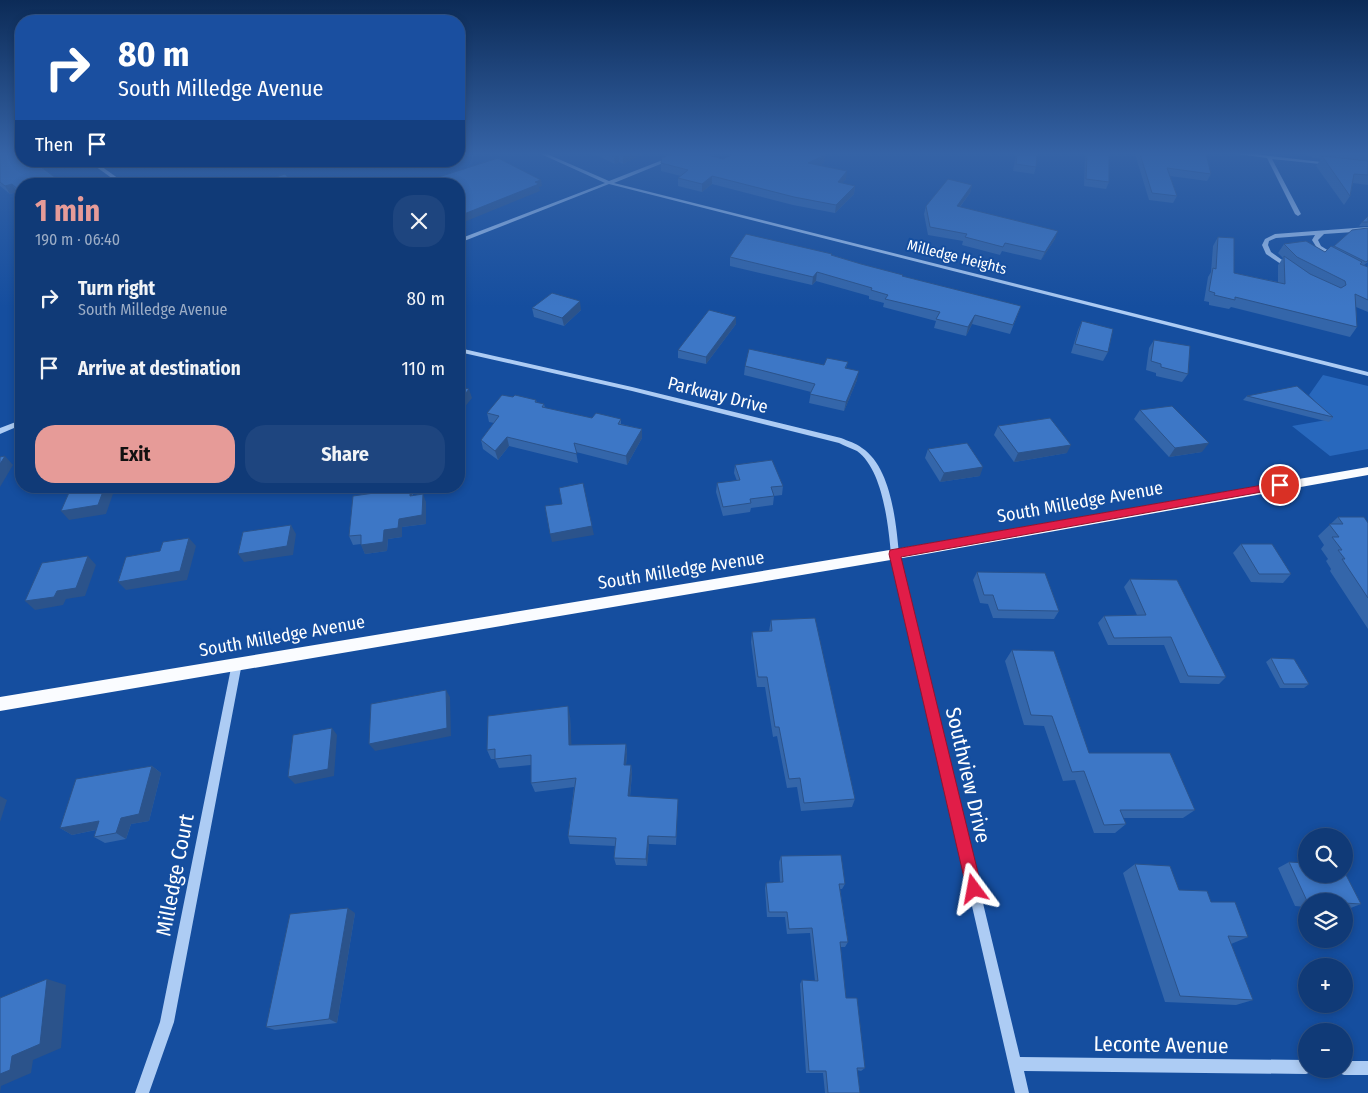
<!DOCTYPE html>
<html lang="en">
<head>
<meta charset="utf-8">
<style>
  body { margin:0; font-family:"Fira Sans Condensed",sans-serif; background:#1e457f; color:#f1f3f6; height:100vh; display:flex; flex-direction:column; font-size:19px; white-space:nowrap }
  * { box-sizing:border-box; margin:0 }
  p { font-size:16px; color:#9cadc6 }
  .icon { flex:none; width:28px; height:28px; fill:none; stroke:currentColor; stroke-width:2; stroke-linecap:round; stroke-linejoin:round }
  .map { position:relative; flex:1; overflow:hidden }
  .sheet { position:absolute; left:15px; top:178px; width:450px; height:315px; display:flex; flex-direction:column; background:#103a77; border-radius:20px; box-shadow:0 2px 8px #0003,0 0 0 1px #305489 }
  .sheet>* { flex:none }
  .top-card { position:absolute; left:15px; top:15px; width:450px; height:152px; border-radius:20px; box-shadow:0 2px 8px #0003,0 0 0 1px #305489; background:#1a4fa0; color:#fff; overflow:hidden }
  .controls { position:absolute; left:1298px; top:828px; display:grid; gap:10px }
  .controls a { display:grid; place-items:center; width:55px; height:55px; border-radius:50%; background:#103a77; box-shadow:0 2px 8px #0003,0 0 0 1px #305489; font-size:25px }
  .pin { position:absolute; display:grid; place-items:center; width:42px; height:42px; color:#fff; margin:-21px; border:2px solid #fff; border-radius:50%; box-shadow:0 1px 5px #0007 }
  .me { position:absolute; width:55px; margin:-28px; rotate:347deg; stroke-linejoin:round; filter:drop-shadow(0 0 4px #0008) }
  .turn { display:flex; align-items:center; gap:18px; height:105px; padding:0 20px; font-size:22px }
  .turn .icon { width:65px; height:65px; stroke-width:2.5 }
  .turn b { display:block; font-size:35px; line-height:42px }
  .then { display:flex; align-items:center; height:48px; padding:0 20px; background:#0003; gap:10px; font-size:19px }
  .round { display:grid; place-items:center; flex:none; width:52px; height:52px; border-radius:20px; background:#1e457f }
  .summary { display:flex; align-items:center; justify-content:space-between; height:85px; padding:0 20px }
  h1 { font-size:30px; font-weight:700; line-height:38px; color:#e69b98 }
  .cta { display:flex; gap:10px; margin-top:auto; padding:10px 20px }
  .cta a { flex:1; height:58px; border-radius:20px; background:#e69b98; color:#111; font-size:20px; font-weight:700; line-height:58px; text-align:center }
  .cta a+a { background:#1e457f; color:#f1f3f6 }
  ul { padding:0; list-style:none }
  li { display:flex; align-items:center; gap:15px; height:70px; padding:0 20px }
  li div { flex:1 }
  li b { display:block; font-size:19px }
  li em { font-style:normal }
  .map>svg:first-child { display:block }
</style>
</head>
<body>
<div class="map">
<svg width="1368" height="1093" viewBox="0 0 1368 1093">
  <rect width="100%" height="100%" fill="#154e9f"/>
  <polygon fill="#2868bd" points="1323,375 1368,386 1368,449 1330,456 1292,426 1332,419 1309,395"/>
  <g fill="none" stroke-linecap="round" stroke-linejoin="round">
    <g fill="#adccf4" fill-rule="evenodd">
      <polygon points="541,154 547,154 609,181 678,154 685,154 614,183 1368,372 1368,376 609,184 459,243 459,239 605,183"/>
      <polygon points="1238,154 1254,154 1330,163 1332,164 1330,165 1272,159 1301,214 1298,216 1295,214 1267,158"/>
      <polygon points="88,161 94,161 126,184 120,184"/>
      <polygon points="1368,227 1368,231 1324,234 1318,240 1321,246 1337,256 1337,258 1335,259 1317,248 1312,240 1315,235 1276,238 1269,241 1268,245 1271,252 1292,267 1292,269 1290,270 1266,254 1262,245 1265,239 1275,234"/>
      <path d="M459 348 632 387 841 438C848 441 856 443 862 448 891 467 896 522 899 554L1020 1057 1306 1060V1069H1312L1311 1072 1306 1074 1024 1071 1029 1093H1015L891 554C888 524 883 470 857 451 851 448 844 446 839 443L632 391 459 352Z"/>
      <polygon points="21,420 21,425 0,434 0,428"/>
      <polygon points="237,659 240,660 242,663 174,1022 149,1093 135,1093 160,1022 232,663 234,660"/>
      <polygon points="1344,1061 1368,1061 1368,1075 1344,1075 1339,1073 1337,1069 1344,1069"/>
    </g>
    <polygon fill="#fafcff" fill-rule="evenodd" points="1368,467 1368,475 926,554 0,711 0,697 926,544"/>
  </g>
  <g fill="#3466aa">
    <polygon points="0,154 21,184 21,195 17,192 10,194 0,186"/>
    <polygon points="594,154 643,154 623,164 619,162 615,164"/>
    <polygon points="1016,154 1037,154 1036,167 1034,174 1013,171"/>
    <polygon points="1085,154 1109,154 1109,182 1106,189 1084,186"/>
    <polygon points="1135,154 1206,154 1211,174 1207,181 1170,176 1177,196 1173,203 1149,200"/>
    <polygon points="1308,154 1368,154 1368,185 1353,183 1350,196 1344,205 1316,166 1321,159 1311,157"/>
    <polygon points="723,159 824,163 819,165 846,179 842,183 855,186 854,194 835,213 793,205 712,184 702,192 678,186 678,178 681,176 661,171 661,163"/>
    <polygon points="169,161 187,161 175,165"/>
    <polygon points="972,185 970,193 960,207 1055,239 1041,260 1002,251 1000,255 962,245 963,241 928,235 924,214 926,206"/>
    <polygon points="1368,216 1368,226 1359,226 1362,222"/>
    <polygon points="1218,237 1234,273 1278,282 1278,265 1283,258 1278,253 1284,244 1325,252 1333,247 1334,246 1368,262 1364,265 1368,267 1368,312 1356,307 1357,327 1350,337 1231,307 1229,309 1209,305 1209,302 1204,301 1208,277 1211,272 1213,246"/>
    <polygon points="832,255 903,277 1021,306 1010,334 972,324 966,336 934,328 936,321 883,307 884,303 869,299 869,296 816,281 812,285 730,266 730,257"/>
    <polygon points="532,308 581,310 564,326 534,317"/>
    <polygon points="736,317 736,324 706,364 678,358 678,350"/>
    <polygon points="1082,321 1108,352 1103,361 1071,353 1078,330"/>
    <polygon points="1154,340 1188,374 1182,382 1156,376 1156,373 1146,370 1149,348"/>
    <polygon points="848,362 846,368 857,380 844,411 809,403 811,392 744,375 745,366 824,365"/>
    <polygon points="1247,396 1333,417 1329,422 1243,400"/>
    <polygon points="513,397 536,400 537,403 544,404 545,408 592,418 621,419 621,424 642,429 642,438 627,465 576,452 578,463 509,446 498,460 483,449 481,440 494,423 489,422 487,413"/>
    <polygon points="1140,410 1202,452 1169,457 1134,419"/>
    <polygon points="998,426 1067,453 1014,462 994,435"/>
    <polygon points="928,449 980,476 940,482 925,458"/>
    <polygon points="735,465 783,486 782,495 774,496 773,505 751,508 750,512 723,516 716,492 717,483 737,481 734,473"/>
    <polygon points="410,488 413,495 426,502 426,524 402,527 402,537 388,539 387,551 365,554 361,544 353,545 349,536"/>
    <polygon points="1338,517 1368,523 1368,629 1330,571 1331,569 1326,561 1328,559 1321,549 1324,545 1318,536"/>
    <polygon points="1241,544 1291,574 1283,583 1251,582 1233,553"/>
    <polygon points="977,572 1059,611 1054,619 993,618 988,604 980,603 973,580"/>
    <polygon points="1130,579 1226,677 1219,684 1180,683 1164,645 1108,645 1098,623 1104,616 1137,615 1124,587"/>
    <polygon points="771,620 855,799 852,807 801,811 797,787 787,788 777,736 773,737 765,687 757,687 751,642 752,632 769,631"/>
    <polygon points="1012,650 1089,753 1195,810 1183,818 1123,818 1126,824 1115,833 1094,833 1075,780 1063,781 1044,726 1024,725 1005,661"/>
    <polygon points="1271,658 1309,684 1304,688 1280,688 1266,662"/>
    <polygon points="570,716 571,745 626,744 627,754 626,765 631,765 632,774 630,797 678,799 676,845 649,844 647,866 616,865 614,858 615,846 570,844 568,836 574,787 535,792 531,783 531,765 499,768 495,759 491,759 487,750"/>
    <polygon points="152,766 161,773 149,821 131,824 126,839 105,843 94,837 96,830 72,835 60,828"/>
    <polygon points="781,856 845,884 842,889 840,889 848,942 845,947 840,947 846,998 865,1068 861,1071 857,1070 860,1093 825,1093 823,1073 806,1073 800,984 802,980 815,981 810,933 787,934 785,917 767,917 765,888 766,883 780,882 779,862"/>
    <polygon points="1289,862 1361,904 1348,909 1344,909 1344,901 1306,901 1306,907 1295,906 1278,868"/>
    <polygon points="1135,864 1179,890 1211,902 1248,937 1231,944 1253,1000 1236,1005 1165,1002 1123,873"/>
    <polygon points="355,913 337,1023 275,1030 266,1027"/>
  </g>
  <g fill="#2b538b">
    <polygon points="627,154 643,154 623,164 623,156"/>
    <polygon points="826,154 824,163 808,171 808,163"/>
    <polygon points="619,155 619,162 615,164 614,157"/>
    <polygon points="173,161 187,161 175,165"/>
    <polygon points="847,171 846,179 837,189 838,182"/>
    <polygon points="712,176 712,184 702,192 702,184"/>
    <polygon points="541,180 542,186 539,187 540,191 459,224 459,216"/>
    <polygon points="12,184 17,192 10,194 5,186"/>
    <polygon points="972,185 970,193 954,214 957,206"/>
    <polygon points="855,186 854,194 835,213 836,205"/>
    <polygon points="1058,231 1055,239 1041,260 1045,252"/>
    <polygon points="817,272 816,281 812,285 813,277"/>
    <polygon points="580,301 581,310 564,326 562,318"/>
    <polygon points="975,315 972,324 966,336 968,327"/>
    <polygon points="736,317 736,324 706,364 706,357"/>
    <polygon points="859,371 857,380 844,411 846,402"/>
    <polygon points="469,389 472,398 459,414 459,402"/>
    <polygon points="642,429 642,438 627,465 626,456"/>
    <polygon points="507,437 509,446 498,460 495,451"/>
    <polygon points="1209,443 1202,452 1169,457 1175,448"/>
    <polygon points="1071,445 1067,453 1014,462 1018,453"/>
    <polygon points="5,456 13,465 0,487 0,464"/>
    <polygon points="983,467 980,476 940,482 944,473"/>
    <polygon points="105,486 110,486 114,491 106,514 69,520 61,511"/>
    <polygon points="410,488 413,497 410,496"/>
    <polygon points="423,494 426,502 426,524 402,527 402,537 388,539 387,551 365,554 361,545 384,530 399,519"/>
    <polygon points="291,525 296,534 293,555 244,562 238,554"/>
    <polygon points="592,526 594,535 552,542 550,534"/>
    <polygon points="189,538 196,546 187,580 126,590 118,582"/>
    <polygon points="88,556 96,565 85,596 66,599 63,605 35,610 25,601 57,591"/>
    <polygon points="446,690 450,697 451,736 375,751 369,744"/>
    <polygon points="568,706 570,716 572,754 569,745"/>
    <polygon points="332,728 337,735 334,776 295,784 288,777"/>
    <polygon points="626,744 627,754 625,774 624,765"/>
    <polygon points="631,765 632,774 629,805 628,796"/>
    <polygon points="152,766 161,773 149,821 131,824 126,839 116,833 121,818"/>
    <polygon points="0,796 7,800 0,822"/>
    <polygon points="99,821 109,827 72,835 60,828"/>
    <polygon points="648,836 649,844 647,866 646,859"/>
    <polygon points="348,908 355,913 337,1023 329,1019"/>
    <polygon points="47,979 66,985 61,1048 33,1060 31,1073 1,1086 0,1093 0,1074"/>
  </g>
  <g fill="#3d77c6" stroke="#2b538b">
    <polygon points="0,154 21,154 21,161 33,161 64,184 21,184 21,192 12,184 5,186 0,182"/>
    <polygon points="609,154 627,154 623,156 619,155 614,157"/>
    <polygon points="671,154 704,154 723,159 733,154 825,154 825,155 808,163 847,171 838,182 855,186 836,205 794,197 712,176 702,184 678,178 688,170 661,163 662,158"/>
    <polygon points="1017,154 1037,154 1036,167 1016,164"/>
    <polygon points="1087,154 1109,154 1109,182 1086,179"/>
    <polygon points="1140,154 1206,154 1211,174 1167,168 1177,196 1152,193"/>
    <polygon points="1322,156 1368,161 1368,175 1354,174 1350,196"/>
    <polygon points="498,158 541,180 535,182 539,184 459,216 459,184 417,184"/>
    <polygon points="285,174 294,184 255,184"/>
    <polygon points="948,179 972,185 957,206 1058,231 1045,252 1005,243 1003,247 965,237 967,234 930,227 926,206"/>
    <polygon points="1368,216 1368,222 1362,222"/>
    <polygon points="1368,228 1368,260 1366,262 1334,246 1352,230"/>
    <polygon points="746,234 832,254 831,255 861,264 903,275 902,276 1021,306 1013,325 975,315 968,327 936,319 940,312 885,299 888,295 871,290 872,288 817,272 813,277 730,257"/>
    <polygon points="1218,237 1234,238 1234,273 1285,284 1284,256 1310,274 1341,288 1346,285 1345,281 1297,257 1284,244 1306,241 1325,252 1331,246 1362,262 1360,264 1368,267 1368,300 1355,294 1357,327 1235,297 1235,300 1214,295 1215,293 1209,291 1213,268 1216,269"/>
    <polygon points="552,293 580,301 562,318 532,308"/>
    <polygon points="709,310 736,317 706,357 678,350"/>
    <polygon points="1082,321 1113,329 1108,352 1075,344"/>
    <polygon points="1154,340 1190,346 1188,374 1161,367 1161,364 1151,361"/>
    <polygon points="749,349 824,365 827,358 848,362 845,368 859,371 846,402 810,394 815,384 745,366"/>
    <polygon points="1297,386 1333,417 1247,396"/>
    <polygon points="459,387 469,389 459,402"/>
    <polygon points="502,395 513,397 515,395 536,400 535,402 544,404 542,407 592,418 596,413 621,419 618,424 642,429 626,456 574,443 577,454 507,437 495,451 481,440 499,416 487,413"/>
    <polygon points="1172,406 1209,443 1175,448 1140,410"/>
    <polygon points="1050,418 1071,445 1018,453 998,426"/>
    <polygon points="967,443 983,467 944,473 928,449"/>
    <polygon points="5,456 0,464 0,457"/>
    <polygon points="772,460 783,486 771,487 774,496 750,499 751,503 723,507 717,483 740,480 735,465"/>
    <polygon points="583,483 592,526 550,534 545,506 562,504 559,488"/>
    <polygon points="81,486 105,486 98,505 61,511 71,488"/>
    <polygon points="410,488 410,496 423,494 422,515 399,519 398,528 384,530 383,542 361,545 361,535 349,536 353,496"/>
    <polygon points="1338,517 1364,517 1368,523 1368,598 1342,559 1345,559 1338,550 1342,550 1332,537 1339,537 1329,524 1343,524"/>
    <polygon points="291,525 287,546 238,554 243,532"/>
    <polygon points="189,538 180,571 118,582 126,557 160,551 163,542"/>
    <polygon points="1241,544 1272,544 1291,574 1259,574"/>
    <polygon points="88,556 76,588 57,591 54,597 25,601 42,563"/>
    <polygon points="977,572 1045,573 1059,611 998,610 993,595 984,595"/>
    <polygon points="1130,579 1177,580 1226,677 1188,676 1171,637 1114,638 1104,616 1146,615"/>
    <polygon points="815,618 855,799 804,803 800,778 789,779 779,727 775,727 767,677 758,677 752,632 772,631 771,620"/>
    <polygon points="1012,650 1054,651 1089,753 1170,753 1195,810 1120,810 1126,824 1104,825 1084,771 1072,772 1052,716 1031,715"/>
    <polygon points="1271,658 1294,659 1309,684 1284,684"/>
    <polygon points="446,690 447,728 369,744 371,704"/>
    <polygon points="568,706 569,745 626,744 624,765 631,765 628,796 678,799 676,837 648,836 646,859 614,858 616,838 568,836 576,778 531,783 531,755 495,759 495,749 487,750 488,716"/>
    <polygon points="332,728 328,769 288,777 293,735"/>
    <polygon points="152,766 139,814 121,818 116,833 94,837 99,821 60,828 76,779"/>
    <polygon points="841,855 845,884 839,884 848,942 840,942 846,998 857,998 865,1068 857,1068 860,1093 828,1093 826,1071 809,1071 802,980 818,981 812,928 789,929 787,912 769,912 766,883 783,882 781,856"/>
    <polygon points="1289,862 1306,863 1306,874 1344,874 1344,871 1361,904 1344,903 1344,901 1307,901"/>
    <polygon points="1135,864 1170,866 1179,890 1207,891 1211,902 1235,902 1248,937 1228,936 1253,1000 1180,996"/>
    <polygon points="348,908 329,1019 266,1027 290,914"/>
    <polygon points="47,979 40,1044 12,1056 10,1070 0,1074 0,998"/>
  </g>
  <linearGradient id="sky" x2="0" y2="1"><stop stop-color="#0c2b57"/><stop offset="0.5" stop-color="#3563a6"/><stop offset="1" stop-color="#3563a6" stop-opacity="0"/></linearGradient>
  <rect width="1368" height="307" fill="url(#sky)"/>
  <polygon fill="#e11d48" stroke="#92132f" points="1280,482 1286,485 1284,488 901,557 982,889 980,895 974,897 968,895 889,554 890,550"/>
  <g text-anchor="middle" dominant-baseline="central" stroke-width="4" stroke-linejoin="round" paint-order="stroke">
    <g font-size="15" fill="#fff" stroke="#154e9f">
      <text transform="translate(957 257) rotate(14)">Milledge Heights</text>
    </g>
    <g font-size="18" fill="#fff" stroke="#154e9f">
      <text transform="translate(718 395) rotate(14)">Parkway Drive</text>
      <text transform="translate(1080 502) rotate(-10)">South Milledge Avenue</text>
      <text transform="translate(681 570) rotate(-9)">South Milledge Avenue</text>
      <text transform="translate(282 636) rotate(-10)">South Milledge Avenue</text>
    </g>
    <g font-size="21" fill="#fff" stroke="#154e9f">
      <text transform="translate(968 775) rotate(77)">Southview Drive</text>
      <text transform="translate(175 875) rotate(-79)">Milledge Court</text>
      <text transform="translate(1161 1045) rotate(1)">Leconte Avenue</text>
    </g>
  </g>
</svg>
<div class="controls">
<a><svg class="icon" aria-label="search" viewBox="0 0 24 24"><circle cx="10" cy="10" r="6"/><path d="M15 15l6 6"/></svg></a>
<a><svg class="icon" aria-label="layers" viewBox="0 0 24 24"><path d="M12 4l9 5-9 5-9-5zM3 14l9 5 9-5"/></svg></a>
<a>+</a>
<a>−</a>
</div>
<div class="pin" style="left:1280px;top:485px;background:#d93025"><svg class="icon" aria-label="arrive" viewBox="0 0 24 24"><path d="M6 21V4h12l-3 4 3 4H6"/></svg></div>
<svg class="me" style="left:974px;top:889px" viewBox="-20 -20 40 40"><path d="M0-17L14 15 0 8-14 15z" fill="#e11d48" stroke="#fff" stroke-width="4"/></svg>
<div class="top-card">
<div class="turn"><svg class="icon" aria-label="right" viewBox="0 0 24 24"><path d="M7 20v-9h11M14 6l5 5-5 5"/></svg><div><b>80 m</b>South Milledge Avenue</div></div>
<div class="then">Then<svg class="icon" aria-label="arrive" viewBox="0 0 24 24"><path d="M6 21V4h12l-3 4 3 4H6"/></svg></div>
</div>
<section class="sheet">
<div class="summary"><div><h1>1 min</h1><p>190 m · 06:40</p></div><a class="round"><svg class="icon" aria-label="close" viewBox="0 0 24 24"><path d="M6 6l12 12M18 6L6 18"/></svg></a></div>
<ul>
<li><svg class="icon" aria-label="right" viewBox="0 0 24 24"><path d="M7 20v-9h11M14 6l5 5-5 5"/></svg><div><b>Turn right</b><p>South Milledge Avenue</p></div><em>80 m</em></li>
<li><svg class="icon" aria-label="arrive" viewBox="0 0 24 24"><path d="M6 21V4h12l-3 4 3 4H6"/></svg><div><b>Arrive at destination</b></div><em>110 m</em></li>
</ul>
<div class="cta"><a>Exit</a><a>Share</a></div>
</section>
</div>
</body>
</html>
